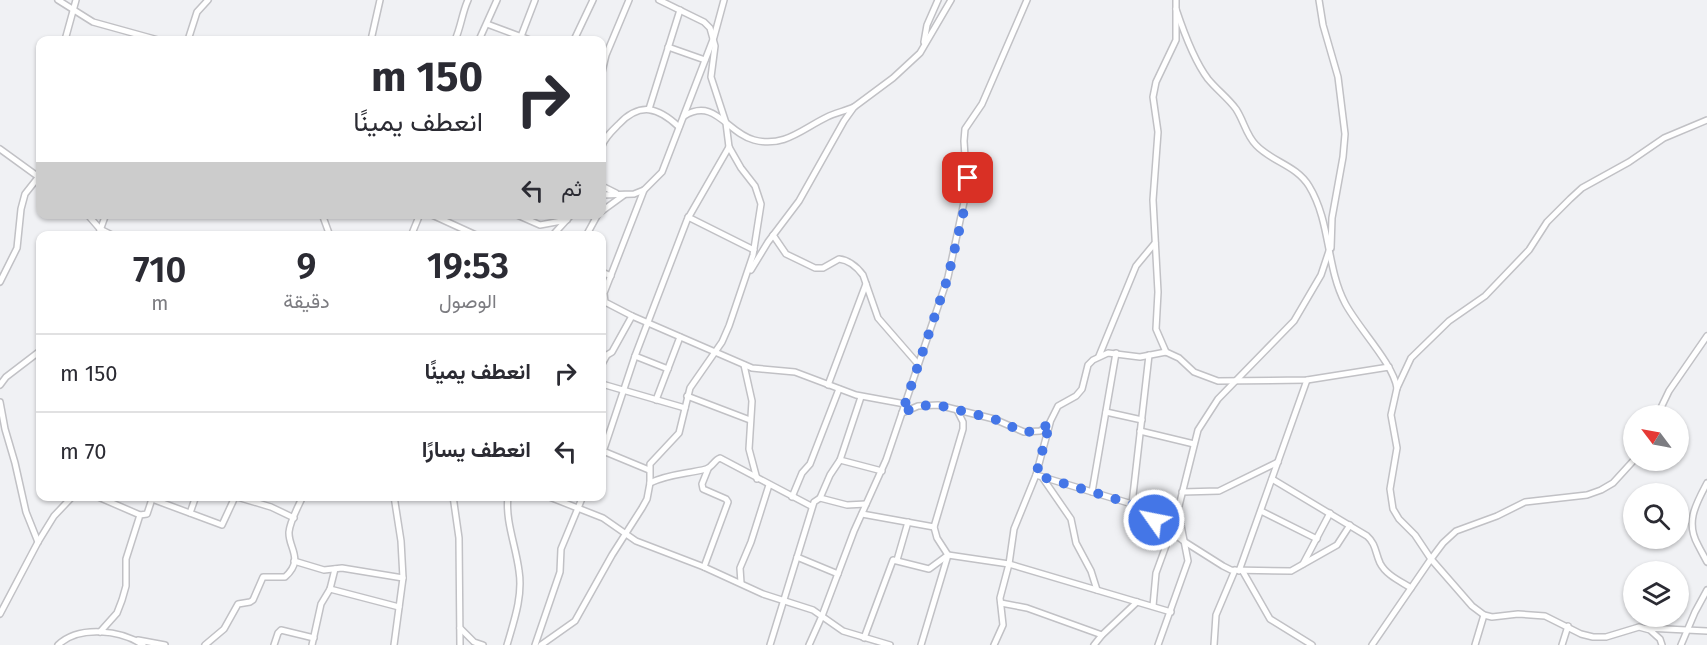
<!DOCTYPE html>
<html lang="ar">
<head>
<meta charset="utf-8">
<style>
  body { margin:0; font-family:"Fira Sans",Vazirmatn,sans-serif; background:#f7f7f7; color:#2b2b33; direction:rtl; height:100vh; display:flex; flex-direction:column; font-size:22px; white-space:nowrap }
  * { box-sizing:border-box; margin:0 }
  p { font-size:20px; color:#7c7c81 }
  .icon { flex:none; width:33px; height:33px; fill:none; stroke:currentColor; stroke-width:2; stroke-linecap:round; stroke-linejoin:round }
  .map { position:relative; flex:1; overflow:hidden; direction:ltr }
  .panel { position:absolute; left:36px; top:231px; width:570px; height:270px; display:flex; flex-direction:column; background:#fff; border-radius:12px; box-shadow:0 2px 4px #0004; direction:rtl }
  .panel>* { flex:none }
  .guide { position:absolute; left:36px; top:36px; width:570px; height:183px; border-radius:12px; box-shadow:0 2px 4px #0004; direction:rtl; background:#fff; color:#2b2b33; overflow:hidden }
  .needle { width:39px; rotate:302deg }
  .fabs { position:absolute; left:1623px; top:405px; display:grid; gap:12px }
  .fabs a { display:grid; place-items:center; width:66px; height:66px; border-radius:50%; background:#fff; box-shadow:0 2px 4px #0004; font-size:30px }
  .pin { position:absolute; display:grid; place-items:center; width:51px; height:51px; color:#fff; margin:-26px; border-radius:12px; box-shadow:0 3px 9px #0006 }
  .me { position:absolute; width:66px; margin:-33px; rotate:303deg; stroke-linejoin:round; filter:drop-shadow(0 0 4px #0008) }
  .turn { display:flex; align-items:center; gap:21px; height:126px; padding:0 24px; font-size:27px }
  .turn .icon { width:78px; height:78px; stroke-width:2.5 }
  .turn b { display:block; font-size:42px; line-height:51px }
  .then { display:flex; align-items:center; height:57px; padding:0 24px; background:#0003; gap:12px; font-size:22px }
  .eta { display:flex; justify-content:space-evenly; align-items:center; height:102px; text-align:center }
  .eta b { font-size:36px; font-weight:600; line-height:42px }
  ul { padding:0; list-style:none }
  li { display:flex; align-items:center; gap:18px; height:78px; padding:0 24px; border-top:2px solid #e1e1e2 }
  li div { flex:1 }
  li b { display:block; font-size:22px }
  li em { font-style:normal }
  .map>svg:first-child { display:block }
</style>
</head>
<body>
<div class="map">
<svg width="1707" height="645" viewBox="0 0 1707 645">
  <rect width="100%" height="100%" fill="#f0f1f4"/>
  <g fill="none" stroke-linecap="round" stroke-linejoin="round">
    <defs>
      <g id="street">
        <polyline points="58,0 93,22 158,40"/>
        <polyline points="1319,0 1323,25 1338,77 1345,134 1343,157 1332,218 1331,248"/>
        <path d="M1176 9C1183 30 1195 62 1208 79 1217 90 1228 98 1236 109 1244 121 1246 135 1256 145 1272 162 1296 165 1309 186 1331 222 1326 267 1345 303 1358 328 1393 363 1397 388"/>
        <polyline points="487,24 530,40"/>
        <polyline points="520,39 535,0"/>
        <polyline points="65,40 76,0"/>
        <polyline points="188,40 197,12 208,0"/>
        <polyline points="371,40 380,0"/>
        <path d="M455 40C461 27 462 13 468 0"/>
        <polyline points="479,40 497,0"/>
        <polyline points="574,40 593,0"/>
        <polyline points="924,42 927,25 938,0"/>
        <polyline points="668,47 705,60"/>
        <polyline points="602,72 606,55 629,0"/>
        <polyline points="649,109 680,10"/>
        <path d="M684 116C715 97 727 133 754 140 784 148 802 129 827 117 835 113 845 111 854 107"/>
        <polyline points="602,128 603,141"/>
        <path d="M602 146C605 137 612 131 619 124 640 102 658 107 679 127"/>
        <polyline points="0,149 40,178"/>
        <polyline points="602,186 616,193"/>
        <polyline points="644,190 604,293 605,302 632,316 752,368 795,372 856,395 905,404"/>
        <polyline points="602,195 634,194 644,190 662,172 714,37 724,0"/>
        <polyline points="602,211 624,195"/>
        <polyline points="87,214 100,229 114,236"/>
        <polyline points="322,214 330,236"/>
        <polyline points="430,214 478,236"/>
        <polyline points="515,214 540,225 567,220"/>
        <polyline points="688,217 754,250"/>
        <path d="M773 235 786 254 815 268H823L839 259C849 260 857 267 863 275L878 318 918 364"/>
        <polyline points="98,236 106,214"/>
        <polyline points="411,236 420,214"/>
        <polyline points="552,236 572,214"/>
        <polyline points="586,236 598,214"/>
        <polyline points="751,270 768,242 799,201 844,121 854,107 893,78 920,53 951,0"/>
        <polyline points="602,272 611,276"/>
        <polyline points="0,282 17,248 21,209 25,194 40,175"/>
        <polyline points="1166,352 1156,329 1158,292 1153,200 1158,132 1153,97 1156,82 1176,40 1176,0"/>
        <polyline points="635,356 668,369"/>
        <polyline points="1099,356 1136,266 1155,243"/>
        <polyline points="602,364 607,355 612,352 632,316"/>
        <polyline points="744,365 752,401 749,449 757,479"/>
        <polyline points="602,384 685,408"/>
        <polyline points="0,385 6,377 40,351"/>
        <polyline points="828,385 866,284"/>
        <polyline points="687,396 750,420"/>
        <polyline points="656,400 680,337"/>
        <polyline points="0,402 5,429 15,463 26,512 38,542"/>
        <polyline points="1106,412 1142,420"/>
        <polyline points="902,413 918,406 938,405 994,419 1024,432 1040,431 1048,426 1058,406 1076,396 1082,389 1088,365 1093,360 1108,353 1140,357 1166,352 1179,358 1194,372 1218,381 1307,380 1389,367"/>
        <polyline points="1657,416 1669,391 1707,336"/>
        <polyline points="1140,431 1194,444"/>
        <polyline points="603,451 649,470"/>
        <polyline points="602,455 635,356 687,220 729,147"/>
        <polyline points="840,460 882,471"/>
        <polyline points="1036,475 1132,504 1185,542 1223,566 1231,570 1291,571 1337,545 1350,525"/>
        <polyline points="1042,477 1071,519 1076,543 1091,571 1097,590"/>
        <path d="M1272 479 1367 536C1376 544 1375 552 1380 563 1386 575 1400 581 1411 588"/>
        <path d="M650 483C668 474 687 474 706 469 713 467 714 460 720 458L811 506"/>
        <path d="M1707 483C1696 504 1685 522 1698 545 1701 551 1704 556 1707 562"/>
        <polyline points="1092,492 1116,353"/>
        <polyline points="1182,492 1219,491 1278,462"/>
        <polyline points="96,496 140,515"/>
        <polyline points="234,496 271,507 294,518"/>
        <polyline points="394,496 401,541 403,578 394,645"/>
        <polyline points="453,496 459,538 460,645"/>
        <polyline points="547,496 603,518 636,541 704,567 763,594 813,610 843,631 890,645"/>
        <polyline points="792,497 802,473 810,464 839,389"/>
        <polyline points="820,498 830,475 840,460 861,397"/>
        <polyline points="152,499 222,525 235,497"/>
        <polyline points="1132,504 1149,355"/>
        <polyline points="1261,511 1317,539"/>
        <polyline points="190,513 196,496"/>
        <polyline points="862,514 934,527"/>
        <polyline points="797,557 838,574"/>
        <polyline points="897,560 908,522"/>
        <polyline points="294,561 324,570 342,568 403,578"/>
        <polyline points="1303,564 1330,513"/>
        <polyline points="704,567 728,502 726,499 703,489 702,484 708,469"/>
        <polyline points="1242,570 1270,619 1312,645"/>
        <polyline points="1239,571 1307,380"/>
        <polyline points="741,583 740,568 751,542 769,485"/>
        <polyline points="330,589 399,607"/>
        <polyline points="1001,603 1027,608 1102,635"/>
        <polyline points="1153,606 1156,573 1171,532"/>
        <polyline points="0,614 38,542 54,516 73,496"/>
        <polyline points="460,628 474,642 483,645"/>
        <polyline points="1646,628 1707,631"/>
        <polyline points="100,632 117,613 122,600 126,586 126,559 140,515 147,514 153,496"/>
        <polyline points="864,638 893,560 929,569 948,555 1009,564 1171,612"/>
        <polyline points="138,640 165,645"/>
        <path d="M58 645C79 625 121 630 143 645"/>
        <path d="M205 645 224 629 238 604 250 602 253 600 263 577H285C305 559 288 548 289 532 290 521 298 507 303 496"/>
        <polyline points="274,645 278,633 281,630 314,638"/>
        <polyline points="312,645 321,604 330,589 335,569"/>
        <path d="M507 645C514 621 523 596 519 571 516 546 505 521 508 496"/>
        <polyline points="535,645 560,572 561,549 583,496"/>
        <polyline points="541,645 575,621 612,555 642,508 647,499 650,483 650,464 679,433 690,388 722,342 729,326 753,255 761,204 755,186 741,168 729,147 726,123 711,77 715,46 710,28 704,22 659,0"/>
        <polyline points="770,645 814,502 820,498 847,505 866,504"/>
        <polyline points="809,645 822,616 854,531 886,460 948,277 967,188 964,141 965,129 982,104 1027,0"/>
        <polyline points="921,645 948,555 937,538 934,527 963,429 963,422 957,410"/>
        <polyline points="994,645 1003,625 1000,598 1009,564 1014,529 1036,475 1050,423"/>
        <polyline points="1094,645 1102,635 1137,602"/>
        <polyline points="1158,645 1188,561 1178,510 1198,430 1218,399 1294,321 1321,275 1329,251"/>
        <polyline points="1214,645 1216,615 1235,570"/>
        <polyline points="1372,645 1431,559 1443,543 1456,531 1497,516 1525,502 1587,495 1601,490 1613,483 1634,460"/>
        <polyline points="1475,645 1484,615"/>
        <polyline points="1562,645 1568,626"/>
        <polyline points="1662,645 1660,639 1650,630 1639,627 1606,637 1593,637 1581,634 1545,616 1518,614 1492,617 1484,615 1472,606 1431,559 1415,535 1399,519 1393,509 1390,489 1397,448 1391,415 1397,388 1411,358 1449,321 1485,296 1529,250 1547,222 1570,199 1582,188 1629,162 1664,138 1707,120"/>
        <polyline points="1681,645 1695,612 1707,590"/>
      </g>
    </defs>
    <use href="#street" stroke="#c1c1c5" stroke-width="8"/>
    <use href="#street" stroke="#fff" stroke-width="5"/>
  </g>
  <g fill="none" stroke-linecap="round" stroke-linejoin="round">
    <polyline stroke="#4476e7" stroke-width="10" stroke-dasharray="0 18" points="968,178 966,202 948,277 902,413 918,406 938,405 994,419 1024,432 1040,431 1050,422 1036,475 1132,504 1154,520"/>
  </g>
</svg>
<div class="fabs">
<a><svg class="needle" viewBox="-14 -14 28 28"><path d="M0-13l5 13h-10z" fill="#e53935"/><path d="M0 13l5-13h-10z" fill="#7c7c81"/></svg></a>
<a><svg class="icon" aria-label="search" viewBox="0 0 24 24"><circle cx="10" cy="10" r="6"/><path d="M15 15l6 6"/></svg></a>
<a><svg class="icon" aria-label="layers" viewBox="0 0 24 24"><path d="M12 4l9 5-9 5-9-5zM3 14l9 5 9-5"/></svg></a>
</div>
<div class="pin" style="left:968px;top:178px;background:#d93025"><svg class="icon" aria-label="arrive" viewBox="0 0 24 24"><path d="M6 21V4h12l-3 4 3 4H6"/></svg></div>
<svg class="me" style="left:1154px;top:520px" viewBox="-20 -20 40 40"><circle r="17" fill="#4476e7" stroke="#fff" stroke-width="3"/><path d="M0-11L8 9 0 5-8 9z" fill="#fff"/></svg>
<div class="guide">
<div class="turn"><svg class="icon" aria-label="right" viewBox="0 0 24 24"><path d="M7 20v-9h11M14 6l5 5-5 5"/></svg><div><b>150 m</b>انعطف يمينًا</div></div>
<div class="then">ثم<svg class="icon" aria-label="left" viewBox="0 0 24 24"><path d="M17 20v-9H6M10 6l-5 5 5 5"/></svg></div>
</div>
<section class="panel">
<div class="eta">
<div><b>19:53</b><p>الوصول</p></div>
<div><b>9</b><p>دقيقة</p></div>
<div><b>710</b><p>m</p></div>
</div>
<ul>
<li><svg class="icon" aria-label="right" viewBox="0 0 24 24"><path d="M7 20v-9h11M14 6l5 5-5 5"/></svg><div><b>انعطف يمينًا</b></div><em>150 m</em></li>
<li><svg class="icon" aria-label="left" viewBox="0 0 24 24"><path d="M17 20v-9H6M10 6l-5 5 5 5"/></svg><div><b>انعطف يسارًا</b></div><em>70 m</em></li>
</ul>
</section>
</div>
</body>
</html>
